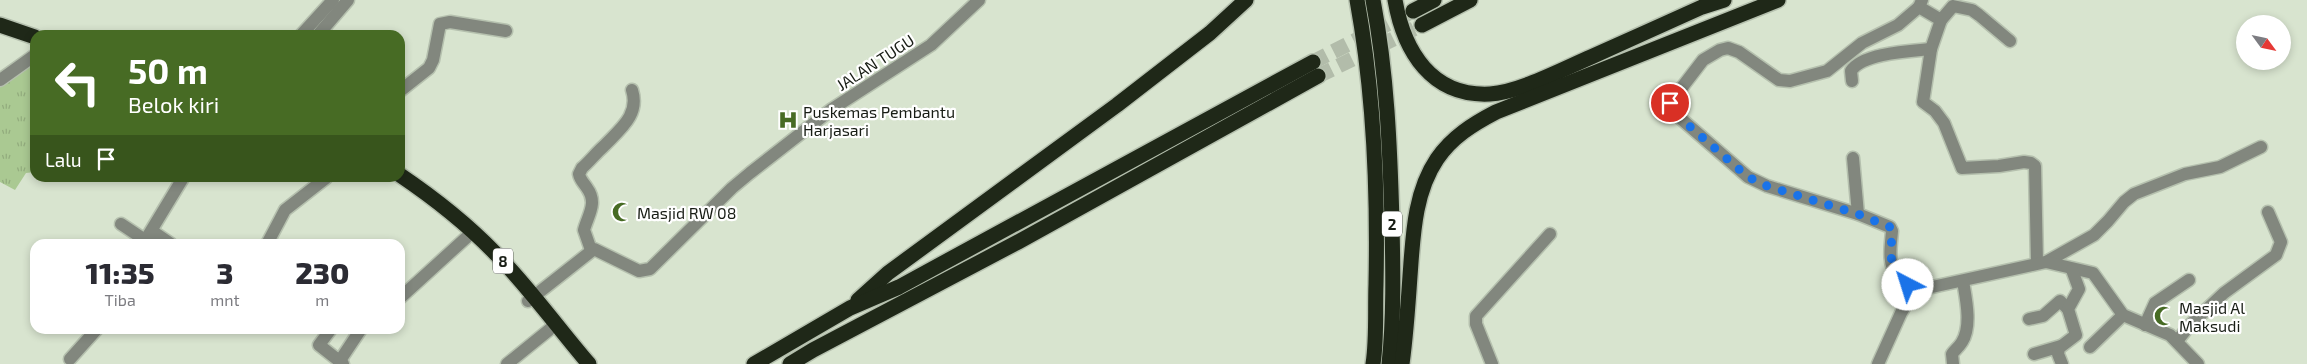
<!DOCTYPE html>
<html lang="id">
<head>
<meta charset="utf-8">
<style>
  body { margin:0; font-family:"Exo 2",sans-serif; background:#f7f7f7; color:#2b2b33; height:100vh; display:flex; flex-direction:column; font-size:19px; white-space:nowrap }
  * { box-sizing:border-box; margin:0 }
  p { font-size:16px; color:#7c7c81 }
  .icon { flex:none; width:28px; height:28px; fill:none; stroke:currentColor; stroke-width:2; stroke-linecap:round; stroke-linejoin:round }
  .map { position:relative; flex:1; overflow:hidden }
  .panel { position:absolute; left:30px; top:239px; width:375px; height:95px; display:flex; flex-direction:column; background:#fff; border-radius:15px; box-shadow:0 2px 8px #0003 }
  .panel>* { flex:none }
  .banner { position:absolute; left:30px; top:30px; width:375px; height:152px; border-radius:15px; box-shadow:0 2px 8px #0003; background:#476b24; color:#fff; overflow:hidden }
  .needle { width:32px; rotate:123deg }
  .buttons { position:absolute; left:2236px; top:15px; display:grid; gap:10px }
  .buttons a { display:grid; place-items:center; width:55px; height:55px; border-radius:50%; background:#fff; box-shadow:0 2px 8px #0003; font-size:25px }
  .pin { position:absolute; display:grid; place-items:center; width:42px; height:42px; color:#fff; margin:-21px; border:2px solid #fff; border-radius:50%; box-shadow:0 1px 5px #0007 }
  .me { position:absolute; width:55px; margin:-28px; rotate:320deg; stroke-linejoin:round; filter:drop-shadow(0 0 4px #0008) }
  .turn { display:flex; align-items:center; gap:18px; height:105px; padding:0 15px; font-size:22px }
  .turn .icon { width:65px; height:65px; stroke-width:2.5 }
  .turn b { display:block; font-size:35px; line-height:42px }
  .then { display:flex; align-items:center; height:48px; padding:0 15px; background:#0003; gap:10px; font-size:19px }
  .eta { display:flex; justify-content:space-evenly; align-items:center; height:85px; text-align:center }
  .eta b { font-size:30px; font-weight:800; line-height:35px }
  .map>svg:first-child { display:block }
</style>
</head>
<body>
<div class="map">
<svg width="2307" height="364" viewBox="0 0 2307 364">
  <defs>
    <pattern id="grass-tufts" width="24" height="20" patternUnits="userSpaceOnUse" patternTransform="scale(1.25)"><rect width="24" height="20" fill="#aac992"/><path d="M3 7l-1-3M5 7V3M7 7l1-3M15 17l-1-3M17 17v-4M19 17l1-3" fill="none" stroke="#92ac7d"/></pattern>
  </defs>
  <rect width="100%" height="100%" fill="#d8e4cf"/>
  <polygon fill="url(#grass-tufts)" points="35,57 35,172 26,173 15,190 0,182 0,79"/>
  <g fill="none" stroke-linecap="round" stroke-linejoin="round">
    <g stroke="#b2bcaa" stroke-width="15" stroke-dasharray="15 8" stroke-linecap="butt">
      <polyline points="1313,62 1413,11"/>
      <polyline points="1318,76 1422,25"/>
    </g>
    <defs>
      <g id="minor">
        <polyline points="1922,0 1919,7 1941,20 1931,49 1923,102 1935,111 1944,123 1962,168 1999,166 2024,162 2031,163 2035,166 2037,263"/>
        <polyline points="1941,20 1953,6 1972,10 1979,15 2010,41"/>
        <polyline points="301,35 333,0"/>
        <polyline points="318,35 348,0"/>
        <polyline points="0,80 35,55"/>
        <path d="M1852 81 1851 71C1862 53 1911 51 1931 49"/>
        <polyline points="400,91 429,68 433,60 440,24 450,22 506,31"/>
        <polyline points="1853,158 1858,214"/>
        <polyline points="121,224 145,240"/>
        <polyline points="152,231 171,244"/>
        <polyline points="143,244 183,178"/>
        <polyline points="267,244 285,210 326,178"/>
        <path d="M591 250 584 230C588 215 598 203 587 188 584 183 580 180 579 174L582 168C590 161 596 153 604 146 620 129 640 115 632 90"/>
        <polyline points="2046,262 2094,235 2108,221 2124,202 2134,194 2185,174 2220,167 2261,147"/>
        <path d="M1912 294C1909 285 1903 282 1897 275 1887 264 1891 245 1892 231L1890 227 1858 214 1767 186 1748 177 1672 111 1670 103 1703 60 1720 50 1728 48 1739 52 1779 80 1790 81 1827 71 1862 43 1898 25 1919 7"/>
        <polyline points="400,298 467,237"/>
        <polyline points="528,301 594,249 639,271 650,269 732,188 750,173 832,109 931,45 979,0"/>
        <polyline points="2029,319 2043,316 2060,301 2068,309"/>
        <polyline points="2145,325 2155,303 2189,280"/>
        <polyline points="331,329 319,345 343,364"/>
        <polyline points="2177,341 2190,325 2224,293 2276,255 2281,242 2268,212"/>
        <polyline points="2090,347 2123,315"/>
        <polyline points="2034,354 2061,346"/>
        <polyline points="70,359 97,329"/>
        <polyline points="339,362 361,329"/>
        <polyline points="507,364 549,330 554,324"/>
        <polyline points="1492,364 1476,324 1476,316 1550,234"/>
        <polyline points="1878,364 1901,313 1912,294 1923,289 2046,262 2093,273 2123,315 2170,335 2198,364"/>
        <path d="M1953 364 1952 354C1955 350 1959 347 1962 342 1972 326 1966 299 1963 281"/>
        <polyline points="2062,364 2058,354 2059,348 2076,335 2068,309 2079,289 2072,270"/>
      </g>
      <g id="highway">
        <path d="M1357 0C1374 93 1378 190 1376 284 1375 311 1377 338 1373 364"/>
        <path d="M1373 0C1387 73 1390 149 1392 223 1393 270 1394 318 1389 364"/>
        <path d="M1395 0C1404 52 1432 97 1490 94 1520 92 1563 69 1591 57 1628 40 1665 24 1702 7L1724 0"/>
        <polyline points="1413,11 1434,0"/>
        <polyline points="0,25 35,37"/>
        <polyline points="1422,25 1470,0"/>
        <path d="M400 175C434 198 466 223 495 253 529 287 557 327 589 364"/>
        <polyline points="858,300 888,273 1117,105 1210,33 1246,0"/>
        <polyline points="754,364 850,308 899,287 1313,62"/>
        <polyline points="790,364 813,350 1018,242 1318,76"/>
        <path d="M1402 364C1406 335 1408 306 1410 276 1413 237 1414 193 1437 159 1452 137 1473 124 1496 112L1778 0"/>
      </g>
    </defs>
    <use href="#minor" stroke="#b5c0ae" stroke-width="15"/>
    <use href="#highway" stroke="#b5c0ae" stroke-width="18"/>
    <use href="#minor" stroke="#82877e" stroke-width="12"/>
    <use href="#highway" stroke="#1f2818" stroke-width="15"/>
  </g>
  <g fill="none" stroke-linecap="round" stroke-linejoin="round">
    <path stroke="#1a73e8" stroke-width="9" stroke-dasharray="0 16.2" d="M1670 103 1672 111 1748 177 1767 186 1858 214 1890 227 1892 231C1891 258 1887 266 1908 285"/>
  </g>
  <defs>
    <symbol id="hospital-bare" viewBox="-9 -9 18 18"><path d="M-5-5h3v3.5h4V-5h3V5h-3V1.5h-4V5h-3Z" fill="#476b24" stroke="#fff" stroke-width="2.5" paint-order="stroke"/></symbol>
    <symbol id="mosque-bare" viewBox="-9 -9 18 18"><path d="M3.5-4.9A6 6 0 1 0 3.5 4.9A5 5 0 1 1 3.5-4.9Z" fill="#476b24" stroke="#fff" stroke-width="2.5" paint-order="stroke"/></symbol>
  </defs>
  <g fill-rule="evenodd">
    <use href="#hospital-bare" x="774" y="106" width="28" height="28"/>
    <use href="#mosque-bare" x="608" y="198" width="28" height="28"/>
    <use href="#mosque-bare" x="2150" y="302" width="28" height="28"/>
  </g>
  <g text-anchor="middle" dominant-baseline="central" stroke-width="4.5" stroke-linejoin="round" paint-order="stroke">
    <g fill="#fff" stroke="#5d615b" stroke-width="1">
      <rect x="1382" y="211.5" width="20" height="25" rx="4"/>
      <rect x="493" y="248.5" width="20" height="25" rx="4"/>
    </g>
    <g font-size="15" font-weight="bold" fill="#181d15">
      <text x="1392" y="224">2</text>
      <text x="503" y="261">8</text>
    </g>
    <g font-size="16" fill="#181d15" stroke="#fff">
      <text transform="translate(875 62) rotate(-33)">JALAN TUGU</text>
    </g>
    <g font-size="16" fill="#181d15" stroke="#fff" text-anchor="start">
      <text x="803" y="111">Puskemas Pembantu<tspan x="803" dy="18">Harjasari</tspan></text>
      <text x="637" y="212">Masjid RW 08</text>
      <text x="2179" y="307">Masjid Al<tspan x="2179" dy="18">Maksudi</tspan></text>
    </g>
  </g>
</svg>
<div class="buttons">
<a><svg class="needle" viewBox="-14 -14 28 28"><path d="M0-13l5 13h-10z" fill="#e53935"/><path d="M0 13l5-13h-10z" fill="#7c7c81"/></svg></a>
</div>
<div class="pin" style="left:1670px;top:103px;background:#d93025"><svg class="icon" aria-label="arrive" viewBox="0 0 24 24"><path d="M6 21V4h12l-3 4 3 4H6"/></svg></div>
<svg class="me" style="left:1908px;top:285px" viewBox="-20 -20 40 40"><circle r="19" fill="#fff"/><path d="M0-13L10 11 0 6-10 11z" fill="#1a73e8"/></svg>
<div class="banner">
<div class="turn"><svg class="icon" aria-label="left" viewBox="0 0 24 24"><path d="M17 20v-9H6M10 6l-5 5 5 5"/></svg><div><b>50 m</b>Belok kiri</div></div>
<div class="then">Lalu<svg class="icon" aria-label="arrive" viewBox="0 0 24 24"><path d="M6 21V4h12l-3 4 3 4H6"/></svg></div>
</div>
<section class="panel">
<div class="eta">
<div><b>11:35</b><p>Tiba</p></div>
<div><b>3</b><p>mnt</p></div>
<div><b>230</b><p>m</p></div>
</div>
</section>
</div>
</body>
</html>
